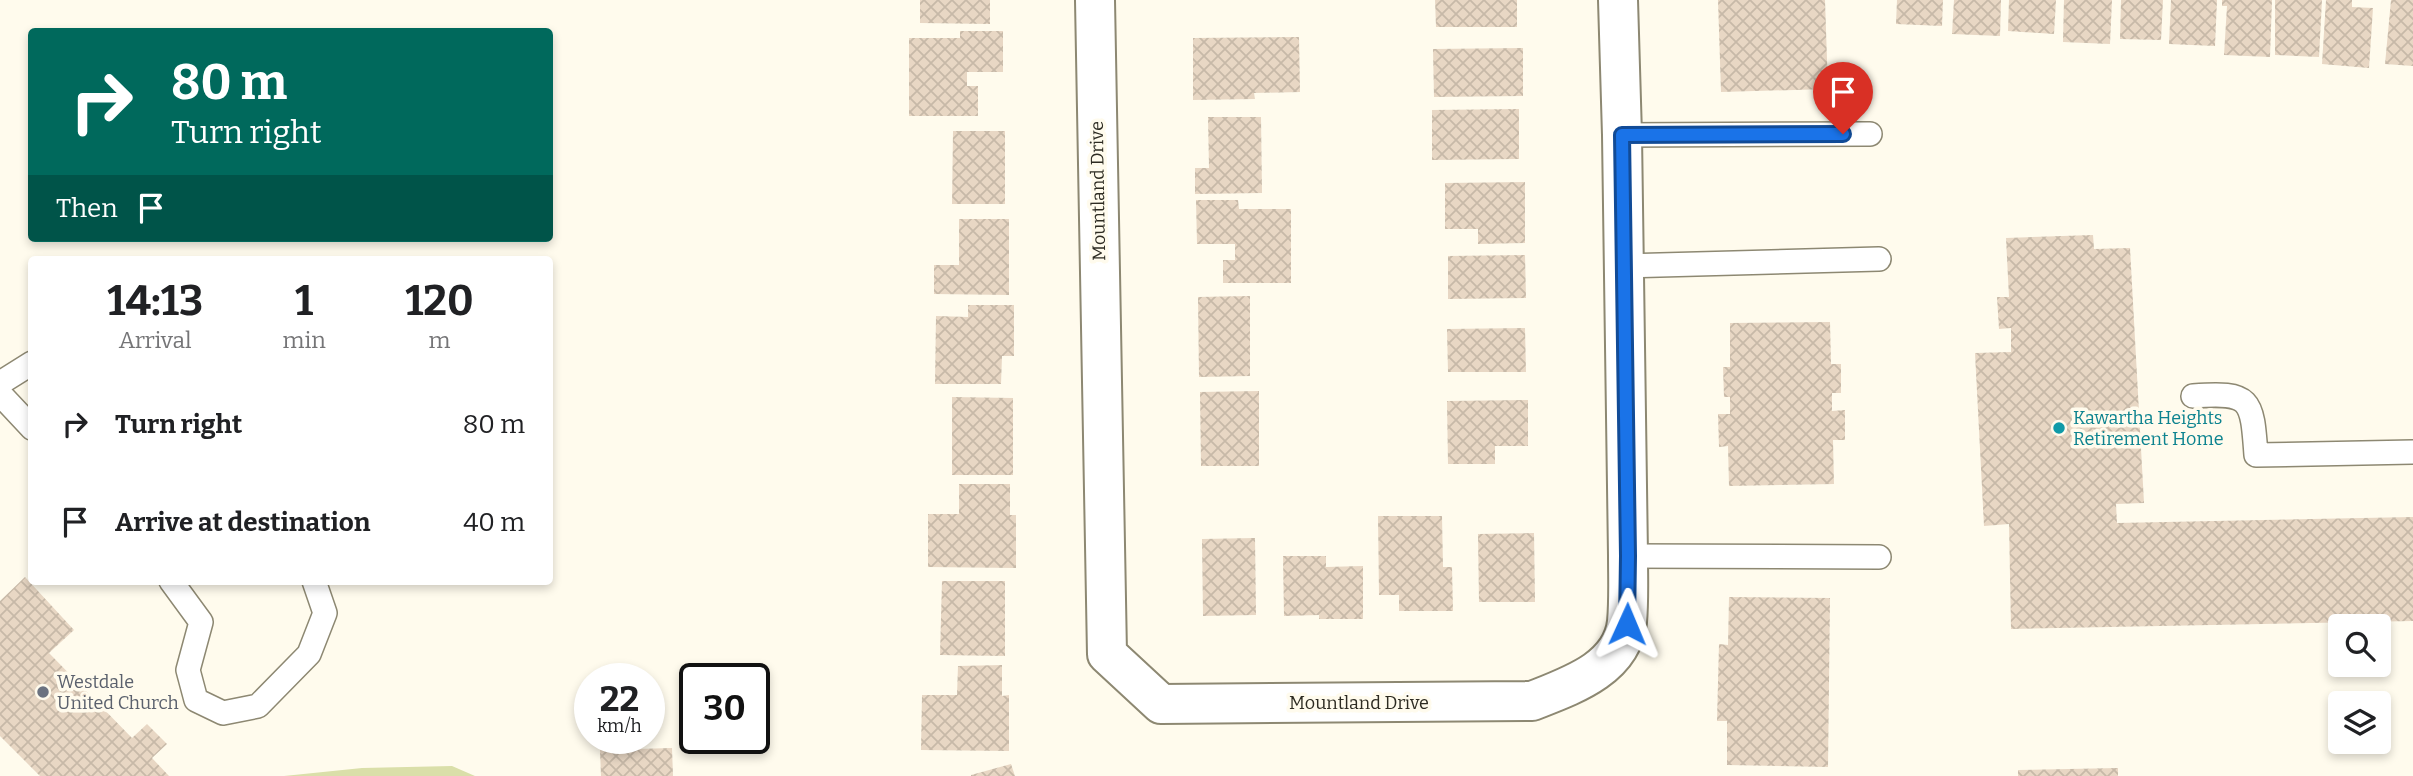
<!DOCTYPE html>
<html lang="en">
<head>
<meta charset="utf-8">
<style>
  body { margin:0; font-family:Bitter,serif; background:#f6f6f6; color:#202124; height:100vh; display:flex; flex-direction:column; font-size:26px; white-space:nowrap }
  * { box-sizing:border-box; margin:0 }
  p { font-size:23px; color:#757577 }
  .icon { flex:none; width:38px; height:38px; fill:none; stroke:currentColor; stroke-width:2; stroke-linecap:round; stroke-linejoin:round }
  .map { position:relative; flex:1; overflow:hidden }
  .sheet { position:absolute; left:28px; top:256px; width:525px; height:329px; display:flex; flex-direction:column; background:#fff; border-radius:7px; box-shadow:0 4px 10px #0003 }
  .sheet>* { flex:none }
  .top-card { position:absolute; left:28px; top:28px; width:525px; height:214px; border-radius:7px; box-shadow:0 4px 10px #0003; background:#00695c; color:#fff; overflow:hidden }
  .tools { position:absolute; left:2328px; top:614px; display:grid; gap:14px }
  .tools a { display:grid; place-items:center; width:63px; height:63px; border-radius:7px; background:#fff; box-shadow:0 4px 10px #0003; font-size:35px }
  .speed { position:absolute; left:574px; top:663px; display:flex; gap:14px; font-size:35px; font-weight:700; text-align:center }
  .speed>* { display:grid; place-content:center; width:91px; height:91px; border-radius:50%; background:#fff; box-shadow:0 4px 10px #0003; line-height:1 }
  .speed small { font-size:18px; font-weight:400 }
  .speed .limit { border:4px solid #111; border-radius:10px; background:#fff; color:#111 }
  .pin { position:absolute; display:grid; place-items:center; width:60px; height:60px; color:#fff; margin:-72px -30px; border-radius:50% 50% 50% 0; rotate:-45deg; box-shadow:0 0 7px #0007 }
  .pin .icon { rotate:45deg }
  .me { position:absolute; width:77px; margin:-38px; rotate:1deg; stroke-linejoin:round; filter:drop-shadow(0 0 5px #0008) }
  .turn { display:flex; align-items:center; gap:24px; height:147px; padding:0 28px; font-size:32px }
  .turn .icon { width:91px; height:91px; stroke-width:2.5 }
  .turn b { display:block; font-size:49px; line-height:60px }
  .then { display:flex; align-items:center; height:66px; padding:0 28px; background:#0003; gap:14px; font-size:26px }
  .eta { display:flex; justify-content:space-evenly; align-items:center; height:119px; text-align:center }
  .eta b { font-size:42px; font-weight:700; line-height:49px }
  ul { padding:0; list-style:none }
  li { display:flex; align-items:center; gap:21px; height:98px; padding:0 28px }
  li div { flex:1 }
  li b { display:block; font-size:26px }
  li em { font-style:normal }
  .map>svg:first-child { display:block }
</style>
</head>
<body>
<div class="map">
<svg width="2413" height="776" viewBox="0 0 2413 776">
  <defs>
    <pattern id="building-cross-hatch" width="8" height="8" patternUnits="userSpaceOnUse" patternTransform="scale(1.75)"><rect width="8" height="8" fill="#e8d7c4"/><path d="M0 0l8 8M0 8l8-8" fill="none" stroke="#c7b9a8"/></pattern>
  </defs>
  <rect width="100%" height="100%" fill="#fffbed"/>
  <polygon fill="#dadfa9" points="452,766 475,776 284,776 362,768"/>
  <g fill="url(#building-cross-hatch)">
    <polygon points="920,0 990,0 990,24 920,23"/>
    <polygon points="1435,0 1517,0 1517,27 1436,27"/>
    <polygon points="1718,0 1825,0 1828,89 1721,92"/>
    <polygon points="1897,0 1943,0 1942,26 1896,24"/>
    <polygon points="1954,0 2001,0 2000,36 1952,34"/>
    <polygon points="2009,0 2056,0 2054,34 2008,31"/>
    <polygon points="2064,0 2112,0 2110,44 2063,42"/>
    <polygon points="2121,0 2163,0 2161,40 2120,39"/>
    <polygon points="2171,0 2217,0 2215,46 2169,44"/>
    <polygon points="2222,0 2272,0 2270,57 2224,55 2227,6 2222,6"/>
    <polygon points="2275,0 2322,0 2319,57 2275,55"/>
    <polygon points="2326,0 2352,0 2352,7 2373,8 2369,68 2322,64"/>
    <polygon points="2391,0 2413,0 2413,66 2385,64"/>
    <polygon points="960,31 1003,31 1003,72 967,72 967,86 978,86 978,116 909,116 909,38 960,38"/>
    <polygon points="1299,37 1300,92 1254,93 1255,99 1193,100 1193,38"/>
    <polygon points="1523,48 1523,96 1434,97 1433,49"/>
    <polygon points="1519,109 1519,159 1432,160 1432,110"/>
    <polygon points="1208,117 1261,117 1262,193 1195,194 1195,168 1209,168"/>
    <polygon points="953,131 1005,131 1005,204 952,204"/>
    <polygon points="1525,182 1525,243 1478,244 1478,229 1445,229 1445,183"/>
    <polygon points="1196,200 1238,200 1239,209 1291,209 1291,283 1223,283 1223,260 1235,260 1235,244 1197,244"/>
    <polygon points="959,219 1009,219 1009,295 934,294 934,265 959,265"/>
    <polygon points="2093,235 2094,249 2130,248 2144,503 2116,504 2117,523 2413,517 2413,621 2011,629 2009,524 1984,526 1975,353 2011,352 2011,328 1999,329 1997,297 2009,297 2006,238"/>
    <polygon points="1525,255 1526,298 1448,299 1448,256"/>
    <polygon points="1250,296 1250,376 1199,377 1198,297"/>
    <polygon points="968,305 1014,305 1014,356 1002,356 1001,384 935,384 936,316 968,317"/>
    <polygon points="1830,322 1831,364 1841,364 1841,393 1832,393 1832,411 1845,410 1845,440 1833,440 1834,484 1729,486 1728,446 1719,447 1718,414 1730,414 1730,397 1724,397 1723,367 1730,367 1730,323"/>
    <polygon points="1525,328 1526,372 1448,372 1447,329"/>
    <polygon points="1259,391 1259,466 1201,466 1200,392"/>
    <polygon points="952,397 1013,398 1013,475 952,475"/>
    <polygon points="1528,400 1528,446 1495,446 1495,464 1448,464 1447,401"/>
    <polygon points="959,484 1010,484 1010,515 1016,515 1016,568 928,567 928,514 959,514"/>
    <polygon points="1378,516 1442,516 1443,567 1452,567 1453,611 1399,611 1399,595 1379,595"/>
    <polygon points="1534,533 1535,602 1479,602 1478,534"/>
    <polygon points="1255,538 1256,615 1203,616 1202,539"/>
    <polygon points="1283,556 1326,556 1326,567 1363,566 1363,619 1319,619 1319,615 1284,616"/>
    <polygon points="25,577 74,630 49,653 132,738 147,724 167,744 152,758 169,776 40,776 0,736 0,601"/>
    <polygon points="942,581 1005,581 1005,656 940,655"/>
    <polygon points="1729,597 1830,598 1828,767 1727,765 1727,721 1717,721 1719,644 1728,645"/>
    <polygon points="1002,665 1002,696 1009,695 1009,751 921,750 922,695 957,695 958,666"/>
    <polygon points="672,748 673,776 601,776 600,750"/>
    <polygon points="1011,764 1015,776 971,776 971,775"/>
    <polygon points="2118,768 2118,776 2018,776 2018,770"/>
  </g>
  <g fill="none" stroke-linecap="round" stroke-linejoin="round">
    <defs>
      <g id="lane">
        <polyline points="1622,135 1870,134"/>
        <polyline points="1623,266 1879,259"/>
        <polyline points="0,383 32,363"/>
        <polyline points="0,394 32,428"/>
        <path d="M2193 396C2251 392 2252 398 2256 455L2413 452"/>
        <polyline points="1628,556 1879,557"/>
        <polyline points="171,581 201,622 188,670 196,700 223,713 258,706 309,654 325,613 314,581"/>
      </g>
      <path id="street" d="M1095 0 1107 654 1161 704 1532 701C1570 686 1622 669 1627 622 1629 600 1628 578 1628 556L1622 135 1618 0"/>
    </defs>
    <use href="#lane" stroke="#8d8872" stroke-width="26"/>
    <use href="#street" stroke="#8d8872" stroke-width="42"/>
    <use href="#lane" stroke="#fff" stroke-width="23"/>
    <use href="#street" stroke="#fff" stroke-width="38"/>
  </g>
  <g fill="none" stroke-linecap="round" stroke-linejoin="round">
    <defs>
      <polyline id="route" points="1627,624 1628,556 1622,135 1843,134"/>
    </defs>
    <use href="#route" stroke="#114b97" stroke-width="18"/>
    <use href="#route" stroke="#1a73e8" stroke-width="12"/>
  </g>
  <circle fill="#0f9aa8" stroke="#fffbed" stroke-width="2.5" cx="2059" cy="428" r="7"/>
  <circle fill="#6b7280" stroke="#fffbed" stroke-width="2.5" cx="43" cy="692" r="7"/>
  <g text-anchor="middle" dominant-baseline="central" stroke-width="7" stroke-linejoin="round" paint-order="stroke">
    <g font-size="18" fill="#2d2b22" stroke="#fffbed">
      <text transform="translate(1098 191) rotate(-91)">Mountland Drive</text>
      <text x="1359" y="703">Mountland Drive</text>
    </g>
    <g font-size="18" fill="#0d838f" stroke="#fffbed" text-anchor="start">
      <text x="2073" y="418">Kawartha Heights<tspan x="2073" dy="21">Retirement Home</tspan></text>
    </g>
    <g font-size="18" fill="#5b616d" stroke="#fffbed" text-anchor="start">
      <text x="57" y="682">Westdale<tspan x="57" dy="21">United Church</tspan></text>
    </g>
  </g>
</svg>
<div class="tools">
<a><svg class="icon" aria-label="search" viewBox="0 0 24 24"><circle cx="10" cy="10" r="6"/><path d="M15 15l6 6"/></svg></a>
<a><svg class="icon" aria-label="layers" viewBox="0 0 24 24"><path d="M12 4l9 5-9 5-9-5zM3 14l9 5 9-5"/></svg></a>
</div>
<div class="speed"><div>22<small>km/h</small></div><div class="limit">30</div></div>
<div class="pin" style="left:1843px;top:134px;background:#d93025"><svg class="icon" aria-label="arrive" viewBox="0 0 24 24"><path d="M6 21V4h12l-3 4 3 4H6"/></svg></div>
<svg class="me" style="left:1627px;top:624px" viewBox="-20 -20 40 40"><path d="M0-17L14 15 0 8-14 15z" fill="#1a73e8" stroke="#fff" stroke-width="4"/></svg>
<div class="top-card">
<div class="turn"><svg class="icon" aria-label="right" viewBox="0 0 24 24"><path d="M7 20v-9h11M14 6l5 5-5 5"/></svg><div><b>80 m</b>Turn right</div></div>
<div class="then">Then<svg class="icon" aria-label="arrive" viewBox="0 0 24 24"><path d="M6 21V4h12l-3 4 3 4H6"/></svg></div>
</div>
<section class="sheet">
<div class="eta">
<div><b>14:13</b><p>Arrival</p></div>
<div><b>1</b><p>min</p></div>
<div><b>120</b><p>m</p></div>
</div>
<ul>
<li><svg class="icon" aria-label="right" viewBox="0 0 24 24"><path d="M7 20v-9h11M14 6l5 5-5 5"/></svg><div><b>Turn right</b></div><em>80 m</em></li>
<li><svg class="icon" aria-label="arrive" viewBox="0 0 24 24"><path d="M6 21V4h12l-3 4 3 4H6"/></svg><div><b>Arrive at destination</b></div><em>40 m</em></li>
</ul>
</section>
</div>
</body>
</html>
